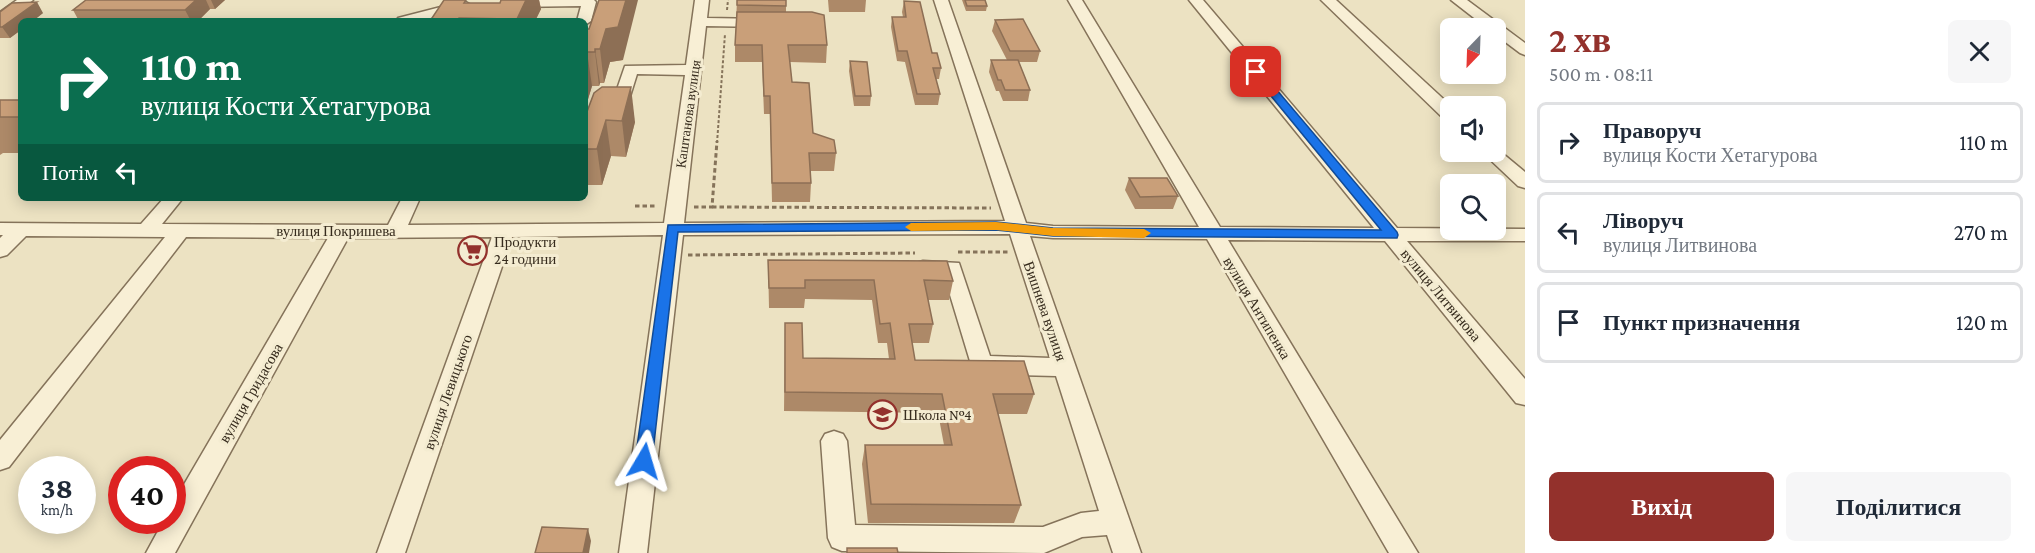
<!DOCTYPE html>
<html lang="uk">
<head>
<meta charset="utf-8">
<style>
  body { margin:0; font-family:"Crimson Pro",serif; background:#f6f6f7; color:#1f2937; height:100vh; display:flex; flex-direction:column; font-size:22px; white-space:nowrap }
  * { box-sizing:border-box; margin:0 }
  p { font-size:20px; color:#747a83 }
  .icon { flex:none; width:33px; height:33px; fill:none; stroke:currentColor; stroke-width:2; stroke-linecap:round; stroke-linejoin:round }
  .map { position:relative; flex:1; overflow:hidden }
  .drawer { display:flex; flex-direction:column; background:#fff; width:510px }
  .drawer>* { flex:none }
  .banner { position:absolute; left:18px; top:18px; width:570px; height:183px; border-radius:9px; box-shadow:0 3px 15px #0003; background:#0b6e4f; color:#fff; overflow:hidden }
  .needle { width:39px; rotate:203deg }
  .fabs { position:absolute; left:1440px; top:18px; display:grid; gap:12px }
  .fabs a { display:grid; place-items:center; width:66px; height:66px; border-radius:9px; background:#fff; box-shadow:0 3px 15px #0003; font-size:30px }
  .speed { position:absolute; left:18px; top:456px; display:flex; gap:12px; font-size:30px; font-weight:700; text-align:center }
  .speed>* { display:grid; place-content:center; width:78px; height:78px; border-radius:50%; background:#fff; box-shadow:0 3px 15px #0003; line-height:1 }
  .speed small { font-size:15px; font-weight:400 }
  .speed .limit { border:9px solid #d22; background:#fff; color:#111 }
  .pin { position:absolute; display:grid; place-items:center; width:51px; height:51px; color:#fff; margin:-26px; border-radius:12px; box-shadow:0 3px 9px #0006 }
  .me { position:absolute; width:66px; margin:-33px; rotate:7deg; stroke-linejoin:round; filter:drop-shadow(0 0 4px #0008) }
  .turn { display:flex; align-items:center; gap:21px; height:126px; padding:0 24px; font-size:27px }
  .turn .icon { width:78px; height:78px; stroke-width:2.5 }
  .turn b { display:block; font-size:42px; line-height:51px }
  .then { display:flex; align-items:center; height:57px; padding:0 24px; background:#0003; gap:12px; font-size:22px }
  .round { display:grid; place-items:center; flex:none; width:63px; height:63px; border-radius:9px; background:#f6f6f7 }
  .head { display:flex; align-items:center; justify-content:space-between; height:102px; padding:0 24px }
  h1 { font-size:36px; font-weight:600; line-height:45px; color:#93312c }
  .cta { display:flex; gap:12px; margin-top:auto; padding:12px 24px }
  .cta a { flex:1; height:69px; border-radius:9px; background:#93312c; color:#fff; font-size:24px; font-weight:600; line-height:69px; text-align:center }
  .cta a+a { background:#f6f6f7; color:#1f2937 }
  ul { padding:0; list-style:none }
  li { display:flex; align-items:center; gap:18px; height:81px; margin:0 12px 9px; padding:0 12px; border:3px solid #e0e1e3; border-radius:9px }
  li div { flex:1 }
  li b { display:block; font-size:22px }
  li em { font-style:normal }
  main { display:flex; flex:1; min-height:0 }
  .map>svg:first-child { display:block }
</style>
</head>
<body>
<main>
<div class="map">
<svg width="1525" height="553" viewBox="0 0 1525 553">
  <rect width="100%" height="100%" fill="#ece2c2"/>
  <g fill="none" stroke-linecap="round" stroke-linejoin="round">
    <defs>
      <g id="minor">
        <polygon points="17,0 33,0 5,22 0,23 0,12"/>
        <polygon points="508,0 594,0 596,2 591,21 585,25 585,21 577,21 581,6 513,7 506,3"/>
        <polygon points="695,0 709,0 707,18 765,19 772,23 765,27 706,26 684,223 1005,221 934,0 948,0 1026,223 1053,226 1199,227 1068,0 1082,0 1220,227 1374,228 1189,0 1203,0 1397,228 1525,229 1525,241 1407,241 1525,379 1525,405 1516,403 1385,241 1228,240 1418,553 1389,553 1207,239 1053,238 1030,236 1141,553 1113,553 1107,535 1082,537 1044,553 842,551 832,547 828,538 821,441 825,434 834,431 843,434 847,441 855,525 1043,527 1081,513 1099,511 1056,376 981,374 973,371 944,275 916,273 913,268 916,263 923,261 959,263 990,356 1050,358 1010,234 683,235 647,553 619,553 663,235 512,237 405,553 377,553 492,237 348,238 175,553 146,553 164,520 172,520 172,505 328,238 186,237 9,467 0,470 0,440 165,237 26,236 7,255 0,257 0,238 3,235 0,235 0,223 141,224 164,198 183,198 162,224 388,225 402,198 420,198 408,225 664,223 685,75 637,74 628,103 591,131 585,132 585,119 614,98 625,66 686,65"/>
        <polygon points="1321,0 1336,0 1451,106 1450,120 1444,119"/>
        <polygon points="1451,0 1467,0 1525,43 1525,55 1520,53 1496,35 1496,28 1487,28"/>
        <polygon points="464,1 471,5 469,8 419,21 396,21 398,18"/>
        <polygon points="1496,148 1525,172 1525,188 1518,186 1482,152 1496,152"/>
      </g>
    </defs>
    <use href="#minor" stroke="#85735a" stroke-width="3"/>
    <g stroke="#85735a" stroke-width="2" stroke-dasharray="3 2" stroke-linecap="butt">
      <polyline points="727,10 728,0"/>
      <polyline points="717,143 725,34"/>
    </g>
    <g stroke="#85735a" stroke-width="3" stroke-dasharray="4.5 3" stroke-linecap="butt">
      <polyline points="635,206 657,206"/>
      <polyline points="694,207 712,207 717,141"/>
      <polyline points="712,207 991,208"/>
      <polyline points="958,252 1008,252"/>
      <polyline points="688,255 915,253"/>
    </g>
    <use href="#minor" fill="#f8efd5" fill-rule="evenodd"/>
  </g>
  <g fill="#ad8968">
    <polygon points="86,0 225,0 215,9 210,9 198,21 79,21 73,10"/>
    <polygon points="501,0 539,0 541,9 535,21 430,21 467,3 500,3"/>
    <polygon points="737,0 786,0 786,12 827,45 826,63 790,62 792,82 813,133 836,153 834,171 810,171 811,183 810,202 772,202 770,114 764,114 762,62 735,62 735,45"/>
    <polygon points="828,0 866,0 865,12 829,12"/>
    <polygon points="962,0 985,0 987,6 986,11 966,11"/>
    <polygon points="904,1 941,68 939,79 936,79 940,94 938,105 915,105 905,62 897,61 891,27 892,17 903,17 902,12"/>
    <polygon points="0,12 43,13 10,38 0,38"/>
    <polygon points="995,20 1040,51 1037,62 1019,62 1030,90 1028,101 1003,101 999,91 996,91 989,72 991,60 1007,60 992,31"/>
    <polygon points="585,29 623,60 610,62 604,83 600,83 599,86 592,86 585,109"/>
    <polygon points="850,61 871,96 870,106 854,106 849,71"/>
    <polygon points="0,100 21,100 21,153 3,153 0,155"/>
    <polygon points="585,117 635,122 626,157 611,156 602,185 585,185"/>
    <polygon points="1129,178 1178,196 1173,209 1135,209 1125,190"/>
    <polygon points="768,260 953,281 949,300 928,300 933,324 929,343 912,343 915,360 1034,394 1027,414 998,414 1021,505 1014,523 868,523 862,464 865,445 944,445 938,413 784,411 785,323 803,358 889,359 887,343 878,343 872,300 805,299 804,308 769,308"/>
  </g>
  <g fill="#8d6f55">
    <polygon points="196,0 206,0 210,9 198,21 191,21 185,10"/>
    <polygon points="211,0 225,0 215,9"/>
    <polygon points="526,0 539,0 541,9 535,21 517,21 517,19"/>
    <polygon points="626,0 638,0 623,60 610,62 604,83 600,49 606,29"/>
    <polygon points="37,2 43,13 33,21 21,21 21,30 10,38 2,27"/>
    <polygon points="595,49 600,83 599,86 595,52"/>
    <polygon points="587,52 592,86 585,109 585,58"/>
    <polygon points="631,87 635,122 626,157 622,121"/>
    <polygon points="606,120 611,156 602,185 597,149"/>
    <polygon points="588,529 591,541 589,553 583,553"/>
  </g>
  <g fill="#c99f79" stroke="#8d6f55" stroke-width="1.5">
    <polygon points="86,0 196,0 185,10 73,10"/>
    <polygon points="444,0 466,0 464,3 500,3 501,0 526,0 517,19 459,18 457,21 430,21"/>
    <polygon points="599,0 626,0 618,27 606,29 600,49 595,49 595,52 587,52 585,58 585,29 589,29"/>
    <polygon points="737,0 786,0 786,6 737,5"/>
    <polygon points="965,0 985,0 987,6 967,6"/>
    <polygon points="904,1 920,2 932,53 937,53 941,68 933,68 940,94 917,94 907,51 898,51 892,17 906,17"/>
    <polygon points="37,2 2,27 0,27 0,12 12,3"/>
    <polygon points="737,12 812,12 824,15 827,45 788,45 792,82 809,83 813,133 834,140 836,153 809,153 811,183 772,183 770,96 764,96 762,45 735,45"/>
    <polygon points="1023,19 1040,51 1010,51 995,20"/>
    <polygon points="991,60 1018,60 1030,90 1005,90 1001,80 998,80"/>
    <polygon points="850,61 867,62 871,96 855,96"/>
    <polygon points="602,87 631,87 622,121 606,120 597,149 585,149 585,117 594,93"/>
    <rect x="0" y="100" width="21" height="17"/>
    <polygon points="1129,178 1167,178 1178,196 1140,197"/>
    <polygon points="768,260 947,261 953,281 924,280 933,324 909,324 915,360 1024,361 1034,394 993,394 1021,505 871,504 865,445 952,445 942,394 785,392 785,323 802,323 803,358 895,359 890,323 880,324 874,280 805,280 805,288 769,288"/>
    <polygon points="542,527 588,529 583,553 535,553"/>
    <polygon points="847,548 897,548 898,553 847,553"/>
  </g>
  <polygon fill="#1a73e8" stroke="#114b97" stroke-width="1.5" points="1253,70 1260,70 1397,232 1398,235 1397,238 1053,236 996,230 678,232 652,461 650,466 644,468 638,466 635,461 668,225 996,222 1053,228 1381,230 1253,74"/>
  <polygon fill="#f59e0b" points="996,222 1053,228 1144,229 1151,233 1144,238 1053,236 996,230 911,231 905,227 911,223"/>
  <defs>
    <symbol id="supermarket-ring" viewBox="-11 -11 22 22"><circle r="9.5" fill="#f4ecd1" stroke="#93312c" stroke-width="1.5"/><path d="M-6-5.5h2.5l.6 2H6L4.5 2H-2.5L-4.4-4H-6ZM-1.5 3.2a1.3 1.3 0 1 0 .1 0ZM3 3.2a1.3 1.3 0 1 0 .1 0Z" fill="#93312c"/></symbol>
    <symbol id="school-ring" viewBox="-11 -11 22 22"><circle r="9.5" fill="#f4ecd1" stroke="#93312c" stroke-width="1.5"/><path d="M0-5L7-2L0 1L-7-2ZM-4 1L0 2.5L4 1V4Q0 6-4 4Z" fill="#93312c"/></symbol>
  </defs>
  <g fill-rule="evenodd">
    <use href="#supermarket-ring" x="456" y="234" width="33" height="33"/>
    <use href="#school-ring" x="866" y="398" width="33" height="33"/>
  </g>
  <g text-anchor="middle" dominant-baseline="central" stroke-width="6" stroke-linejoin="round" paint-order="stroke">
    <g font-size="14" fill="#362b1d" stroke="#f4ecd1">
      <text transform="translate(688 114) rotate(-82)">Каштанова вулиця</text>
    </g>
    <g font-size="15" fill="#362b1d" stroke="#f4ecd1">
      <text x="336" y="231">вулиця Покришева</text>
      <text transform="translate(1441 295) rotate(50)">вулиця Литвинова</text>
      <text transform="translate(1257 308) rotate(59)">вулиця Антипенка</text>
      <text transform="translate(1045 311) rotate(71)">Вишнева вулиця</text>
      <text transform="translate(448 392) rotate(-71)">вулиця Левицького</text>
      <text transform="translate(251 393) rotate(-60)">вулиця Гридасова</text>
    </g>
    <g font-size="15" fill="#362b1d" stroke="#f4ecd1" text-anchor="start">
      <text x="494" y="242">Продукти<tspan x="494" dy="17">24 години</tspan></text>
      <text x="903" y="415">Школа №4</text>
    </g>
  </g>
</svg>
<div class="fabs">
<a><svg class="needle" viewBox="-14 -14 28 28"><path d="M0-13l5 13h-10z" fill="#e53935"/><path d="M0 13l5-13h-10z" fill="#747a83"/></svg></a>
<a><svg class="icon" aria-label="sound" viewBox="0 0 24 24"><path d="M4 9h4l5-4v14l-5-4H4zM17 9q2 3 0 6"/></svg></a>
<a><svg class="icon" aria-label="search" viewBox="0 0 24 24"><circle cx="10" cy="10" r="6"/><path d="M15 15l6 6"/></svg></a>
</div>
<div class="speed"><div>38<small>km/h</small></div><div class="limit">40</div></div>
<div class="pin" style="left:1256px;top:72px;background:#d93025"><svg class="icon" aria-label="arrive" viewBox="0 0 24 24"><path d="M6 21V4h12l-3 4 3 4H6"/></svg></div>
<svg class="me" style="left:644px;top:461px" viewBox="-20 -20 40 40"><path d="M0-17L14 15 0 8-14 15z" fill="#1a73e8" stroke="#fff" stroke-width="4"/></svg>
<div class="banner">
<div class="turn"><svg class="icon" aria-label="right" viewBox="0 0 24 24"><path d="M7 20v-9h11M14 6l5 5-5 5"/></svg><div><b>110 m</b>вулиця Кости Хетагурова</div></div>
<div class="then">Потім<svg class="icon" aria-label="left" viewBox="0 0 24 24"><path d="M17 20v-9H6M10 6l-5 5 5 5"/></svg></div>
</div>
</div>
<section class="drawer">
<div class="head"><div><h1>2 хв</h1><p>500 m · 08:11</p></div><a class="round"><svg class="icon" aria-label="close" viewBox="0 0 24 24"><path d="M6 6l12 12M18 6L6 18"/></svg></a></div>
<ul>
<li><svg class="icon" aria-label="right" viewBox="0 0 24 24"><path d="M7 20v-9h11M14 6l5 5-5 5"/></svg><div><b>Праворуч</b><p>вулиця Кости Хетагурова</p></div><em>110 m</em></li>
<li><svg class="icon" aria-label="left" viewBox="0 0 24 24"><path d="M17 20v-9H6M10 6l-5 5 5 5"/></svg><div><b>Ліворуч</b><p>вулиця Литвинова</p></div><em>270 m</em></li>
<li><svg class="icon" aria-label="arrive" viewBox="0 0 24 24"><path d="M6 21V4h12l-3 4 3 4H6"/></svg><div><b>Пункт призначення</b></div><em>120 m</em></li>
</ul>
<div class="cta"><a>Вихід</a><a>Поділитися</a></div>
</section>
</main>
</body>
</html>
